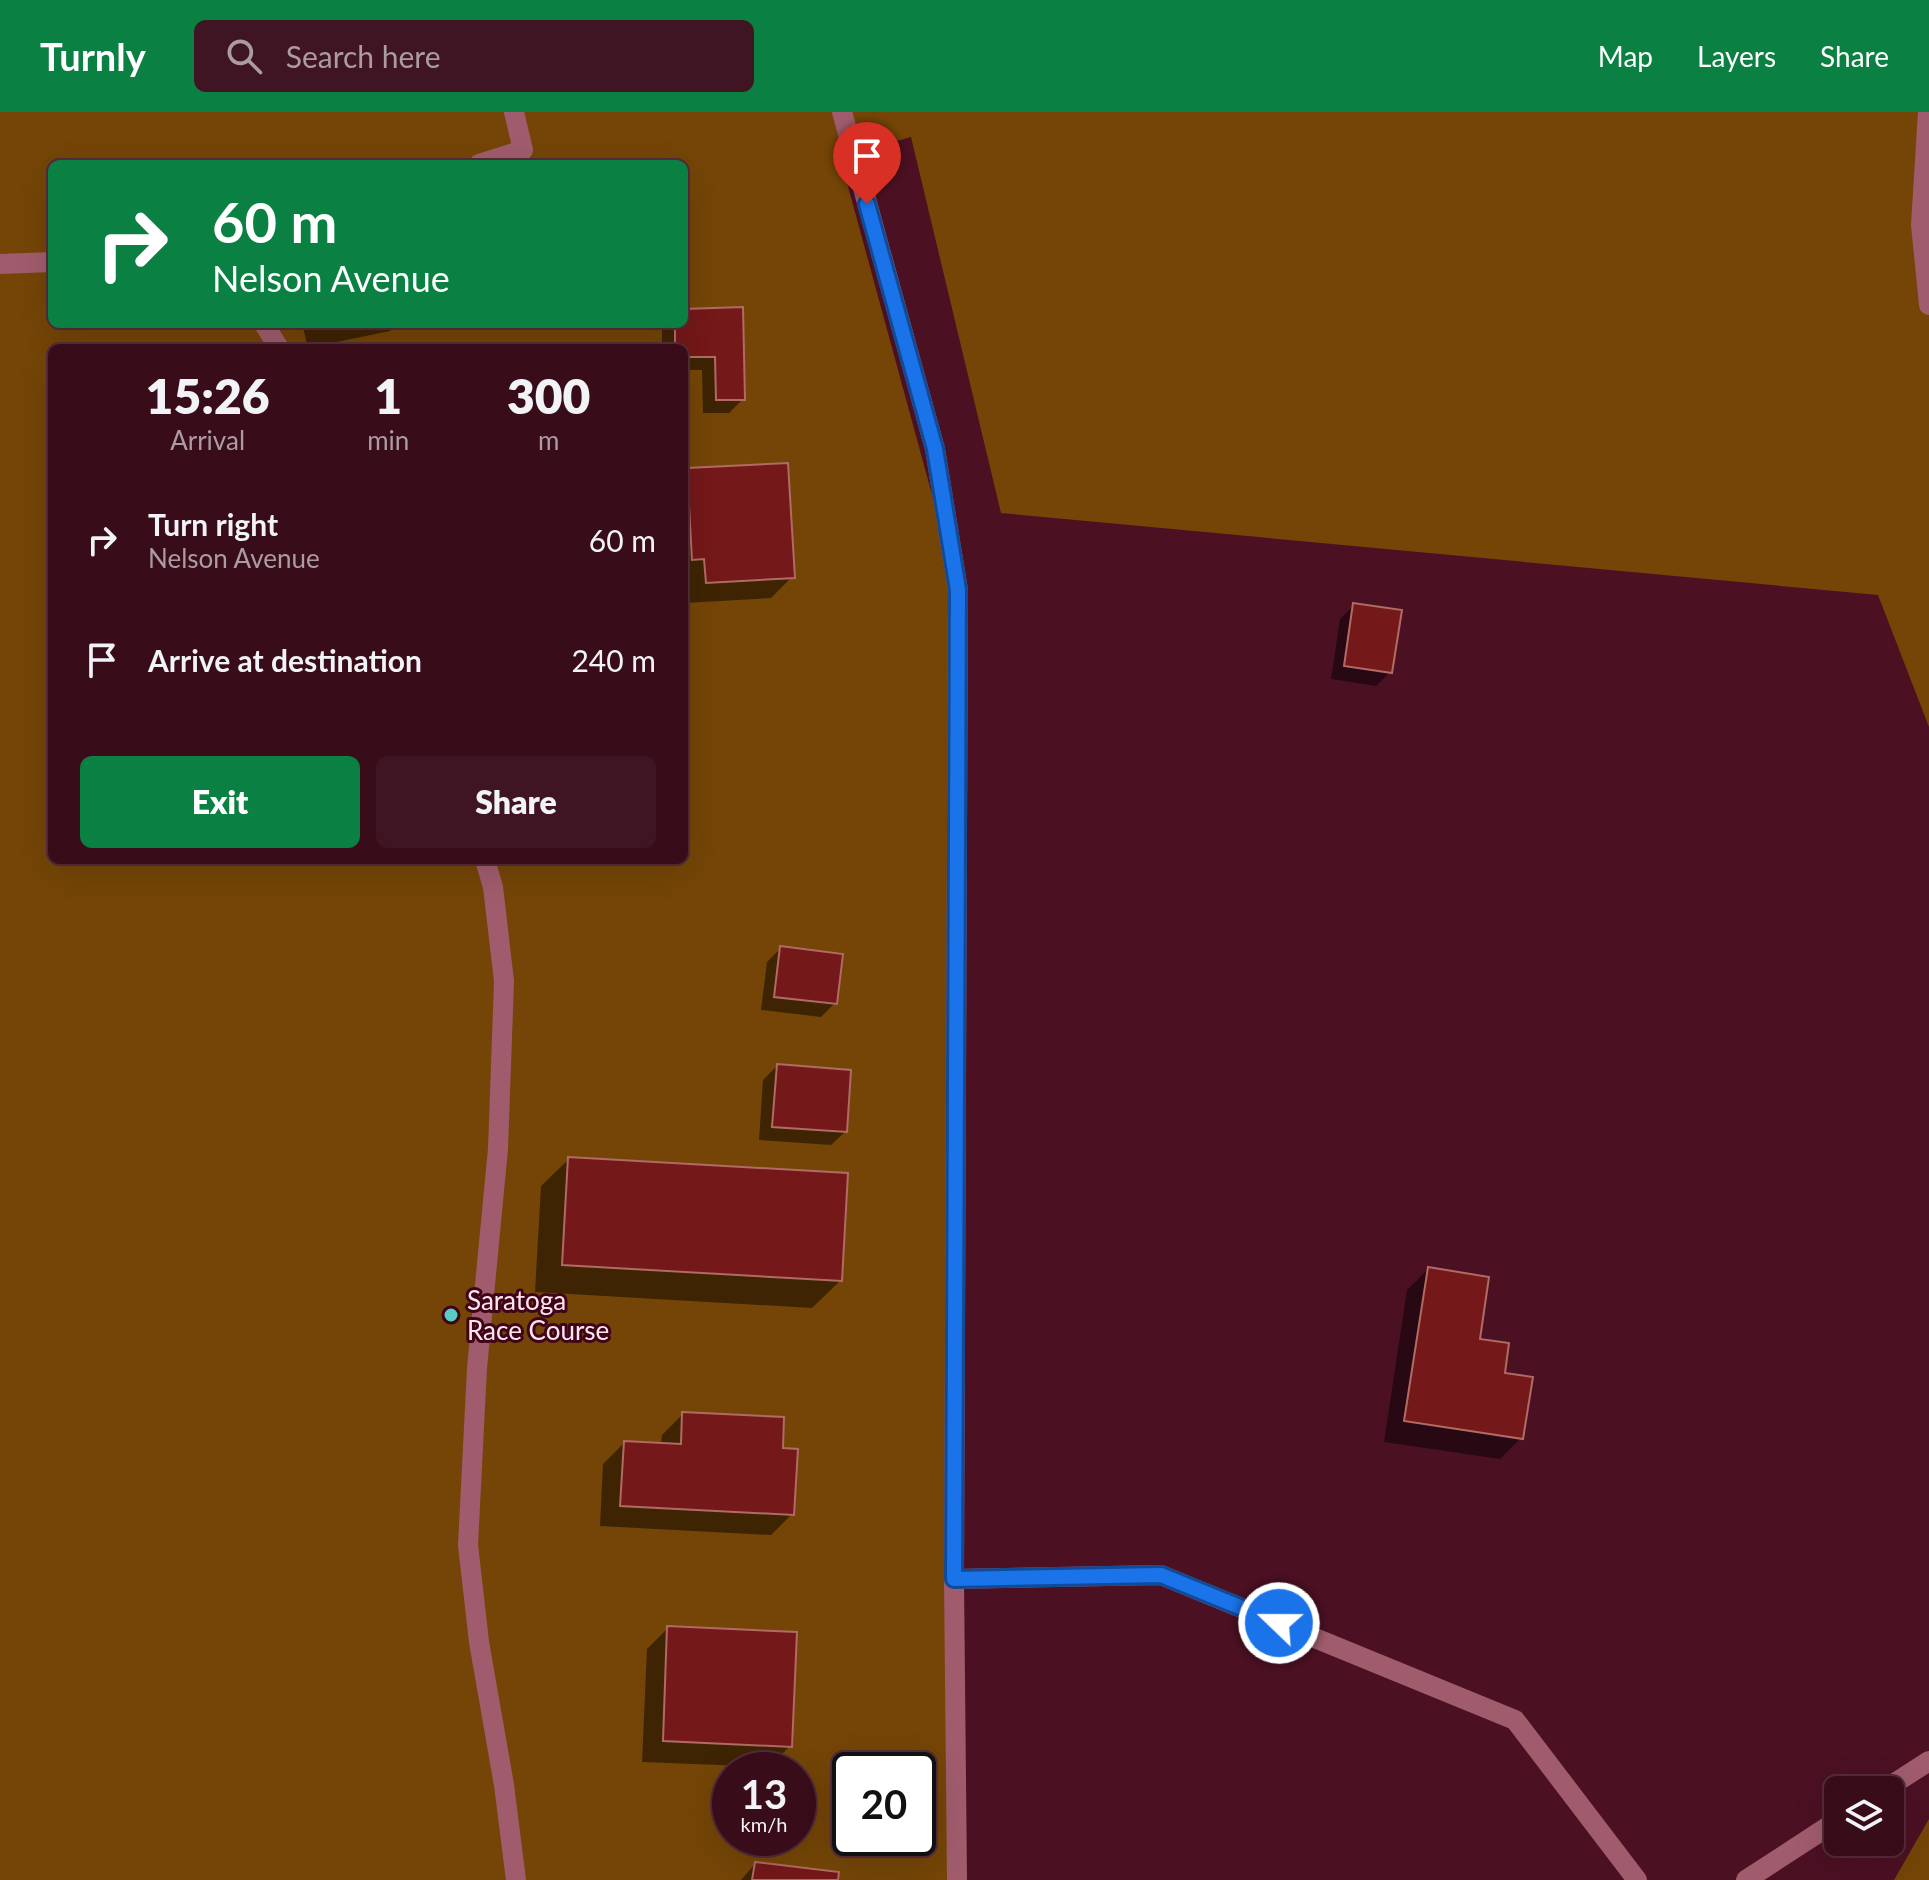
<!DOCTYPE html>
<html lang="en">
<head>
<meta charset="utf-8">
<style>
  body { margin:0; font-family:Lato,sans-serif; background:#401523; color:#f1f3f6; height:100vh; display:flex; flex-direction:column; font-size:30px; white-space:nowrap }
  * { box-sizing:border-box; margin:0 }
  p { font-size:26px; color:#ab9ba2 }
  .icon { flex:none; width:44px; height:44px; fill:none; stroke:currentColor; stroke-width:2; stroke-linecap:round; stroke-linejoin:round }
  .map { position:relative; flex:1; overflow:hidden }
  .drawer { position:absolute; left:48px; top:232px; width:640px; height:520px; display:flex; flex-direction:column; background:#390c1a; border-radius:12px; box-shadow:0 8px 32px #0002,0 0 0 2px #532c39 }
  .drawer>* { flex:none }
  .hud { position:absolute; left:48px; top:48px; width:640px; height:168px; border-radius:12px; box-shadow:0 8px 32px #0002,0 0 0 2px #532c39; background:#0b8043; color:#fff; overflow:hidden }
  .tools { position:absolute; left:1824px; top:1664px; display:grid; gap:16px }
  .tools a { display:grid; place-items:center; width:80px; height:80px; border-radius:12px; background:#390c1a; box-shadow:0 8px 32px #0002,0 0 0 2px #532c39; font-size:40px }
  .speed { position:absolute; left:712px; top:1640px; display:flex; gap:16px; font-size:40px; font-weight:700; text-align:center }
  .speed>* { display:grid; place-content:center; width:104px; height:104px; border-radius:50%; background:#390c1a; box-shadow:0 8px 32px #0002,0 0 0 2px #532c39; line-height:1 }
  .speed small { font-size:20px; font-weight:400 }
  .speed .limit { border:4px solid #111; border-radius:12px; background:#fff; color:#111 }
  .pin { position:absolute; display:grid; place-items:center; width:68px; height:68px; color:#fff; margin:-82px -34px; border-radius:50% 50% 50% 0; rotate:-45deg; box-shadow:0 0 8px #0007 }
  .pin .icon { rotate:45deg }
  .me { position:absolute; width:88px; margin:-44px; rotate:292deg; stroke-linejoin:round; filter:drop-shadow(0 0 6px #0008) }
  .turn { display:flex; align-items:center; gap:28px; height:168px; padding:0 32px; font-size:36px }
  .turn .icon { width:104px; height:104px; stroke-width:2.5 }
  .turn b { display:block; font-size:56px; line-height:68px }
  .eta { display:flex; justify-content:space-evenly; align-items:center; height:136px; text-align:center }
  .eta b { font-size:48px; font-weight:800; line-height:56px }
  .action { display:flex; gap:16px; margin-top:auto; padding:16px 32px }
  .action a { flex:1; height:92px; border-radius:12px; background:#0b8043; color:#fff; font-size:32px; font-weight:800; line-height:92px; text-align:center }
  .action a+a { background:#401523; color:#f1f3f6 }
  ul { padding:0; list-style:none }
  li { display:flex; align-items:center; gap:24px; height:120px; padding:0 32px }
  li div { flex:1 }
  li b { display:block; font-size:30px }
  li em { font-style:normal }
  header { display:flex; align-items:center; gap:48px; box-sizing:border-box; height:112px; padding:0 40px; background:#0b8043; color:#fff }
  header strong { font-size:38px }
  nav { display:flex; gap:44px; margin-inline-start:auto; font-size:28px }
  .search { width:560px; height:72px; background:#401523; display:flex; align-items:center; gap:20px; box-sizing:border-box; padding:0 28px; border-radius:12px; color:#ab9ba2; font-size:30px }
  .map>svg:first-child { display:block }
</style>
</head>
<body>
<header>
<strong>Turnly</strong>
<div class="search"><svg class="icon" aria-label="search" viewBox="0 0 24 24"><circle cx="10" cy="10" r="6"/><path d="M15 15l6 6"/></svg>Search here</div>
<nav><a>Map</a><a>Layers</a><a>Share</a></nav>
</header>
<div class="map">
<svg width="1929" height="1768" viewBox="0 0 1929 1768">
  <rect width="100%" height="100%" fill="#4c1023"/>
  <g fill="#744507" fill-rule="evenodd">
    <path d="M0 0H1929V615L1878 483 1001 401 911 25 840 45 958 478 960 1768H0ZM52 52H684V212H52ZM52 236H684V748H52ZM730 1658H798V1726H730ZM850 1658H918V1726H850Z"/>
    <polygon points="1929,1707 1929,1768 1894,1768"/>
  </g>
  <g fill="#0007">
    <polygon points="684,199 743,287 729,301 703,301 702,258 684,258 684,236 662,236 662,213 684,212"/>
    <polygon points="302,212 397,212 390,219 308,236"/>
    <polygon points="688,358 792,465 771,486 685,491 684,362"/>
    <polygon points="1354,493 1390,560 1376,574 1331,567 1340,507"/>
    <polygon points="781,836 835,891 821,905 761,898 767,850"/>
    <polygon points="777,954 845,1020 831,1033 759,1028 763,968"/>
    <polygon points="569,1047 840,1169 812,1196 535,1180 541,1074"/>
    <polygon points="1428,1157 1503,1262 1521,1326 1500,1347 1384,1330 1407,1178"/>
    <polygon points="683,1302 781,1338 792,1402 771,1423 600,1414 603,1352 624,1331 661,1333 662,1323"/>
    <polygon points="668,1516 790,1634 769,1655 642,1650 647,1537"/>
    <polygon points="755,1752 836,1768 741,1768"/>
  </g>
  <g fill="#741819" stroke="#b06b64" stroke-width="2">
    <polygon points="743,195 745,288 716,288 715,245 684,245 684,236 675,236 675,212 684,212 684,197"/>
    <polygon points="788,351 795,466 706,471 704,447 692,448 687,356"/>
    <polygon points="1353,491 1402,498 1392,561 1344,554"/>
    <polygon points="780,834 843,842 837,892 774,885"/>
    <polygon points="777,952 851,958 847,1020 772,1015"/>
    <polygon points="568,1045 848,1061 842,1169 562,1153"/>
    <polygon points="1428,1155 1489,1165 1480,1227 1509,1231 1505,1261 1533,1265 1523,1327 1404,1309"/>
    <polygon points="682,1300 784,1305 783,1336 798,1337 794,1403 620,1394 624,1329 681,1332"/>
    <polygon points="667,1514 797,1520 792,1635 663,1629"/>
    <polygon points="755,1750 839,1760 838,1768 752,1768"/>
  </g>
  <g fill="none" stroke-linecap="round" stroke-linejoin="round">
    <g stroke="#a05c6c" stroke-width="20">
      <polyline points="842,0 935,337 958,478 954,1467 957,1768"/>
      <polyline points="1928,0 1921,113 1929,193"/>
      <polyline points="479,52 523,38 514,0"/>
      <polyline points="0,152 52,150"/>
      <polyline points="264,212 279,236"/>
      <polyline points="485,748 493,775 504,869 498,1037 477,1256 468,1433 479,1530 504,1673 516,1768"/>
      <polyline points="954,1467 1161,1463 1515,1608 1637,1768"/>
      <polyline points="1884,1678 1929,1649"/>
      <polyline points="1746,1768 1838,1708"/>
    </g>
  </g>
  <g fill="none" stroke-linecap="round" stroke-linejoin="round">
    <defs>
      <polyline id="route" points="867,92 935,337 958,478 954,1467 1161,1463 1279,1511"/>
    </defs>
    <use href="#route" stroke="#114b97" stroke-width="20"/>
    <use href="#route" stroke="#1a73e8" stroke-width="14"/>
  </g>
  <circle fill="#57cec1" stroke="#40041a" stroke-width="3" cx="451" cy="1203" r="8"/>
  <g text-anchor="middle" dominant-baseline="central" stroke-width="6" stroke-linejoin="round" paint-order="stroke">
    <g font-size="26" fill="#ffe6eb" stroke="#40041a" text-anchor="start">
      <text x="467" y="1188">Saratoga<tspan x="467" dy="30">Race Course</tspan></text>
    </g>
  </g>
</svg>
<div class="tools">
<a><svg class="icon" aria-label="layers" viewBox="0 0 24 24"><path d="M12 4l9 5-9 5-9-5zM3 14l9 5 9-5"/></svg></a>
</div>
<div class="speed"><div>13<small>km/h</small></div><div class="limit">20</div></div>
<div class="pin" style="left:867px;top:92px;background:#d93025"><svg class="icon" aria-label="arrive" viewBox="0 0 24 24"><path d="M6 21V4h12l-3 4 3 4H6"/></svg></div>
<svg class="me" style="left:1279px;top:1511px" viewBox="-20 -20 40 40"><circle r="17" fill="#1a73e8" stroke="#fff" stroke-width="3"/><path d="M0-11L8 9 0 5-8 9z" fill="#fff"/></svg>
<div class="hud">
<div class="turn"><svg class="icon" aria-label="right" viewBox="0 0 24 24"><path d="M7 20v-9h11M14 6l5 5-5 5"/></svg><div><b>60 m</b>Nelson Avenue</div></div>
</div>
<section class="drawer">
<div class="eta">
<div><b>15:26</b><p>Arrival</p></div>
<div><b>1</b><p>min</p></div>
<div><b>300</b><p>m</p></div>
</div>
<ul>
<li><svg class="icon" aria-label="right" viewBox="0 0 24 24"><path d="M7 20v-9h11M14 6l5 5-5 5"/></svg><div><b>Turn right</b><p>Nelson Avenue</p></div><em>60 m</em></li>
<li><svg class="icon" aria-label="arrive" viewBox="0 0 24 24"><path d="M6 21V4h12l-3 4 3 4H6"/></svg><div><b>Arrive at destination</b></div><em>240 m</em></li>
</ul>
<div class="action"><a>Exit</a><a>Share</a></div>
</section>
</div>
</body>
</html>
